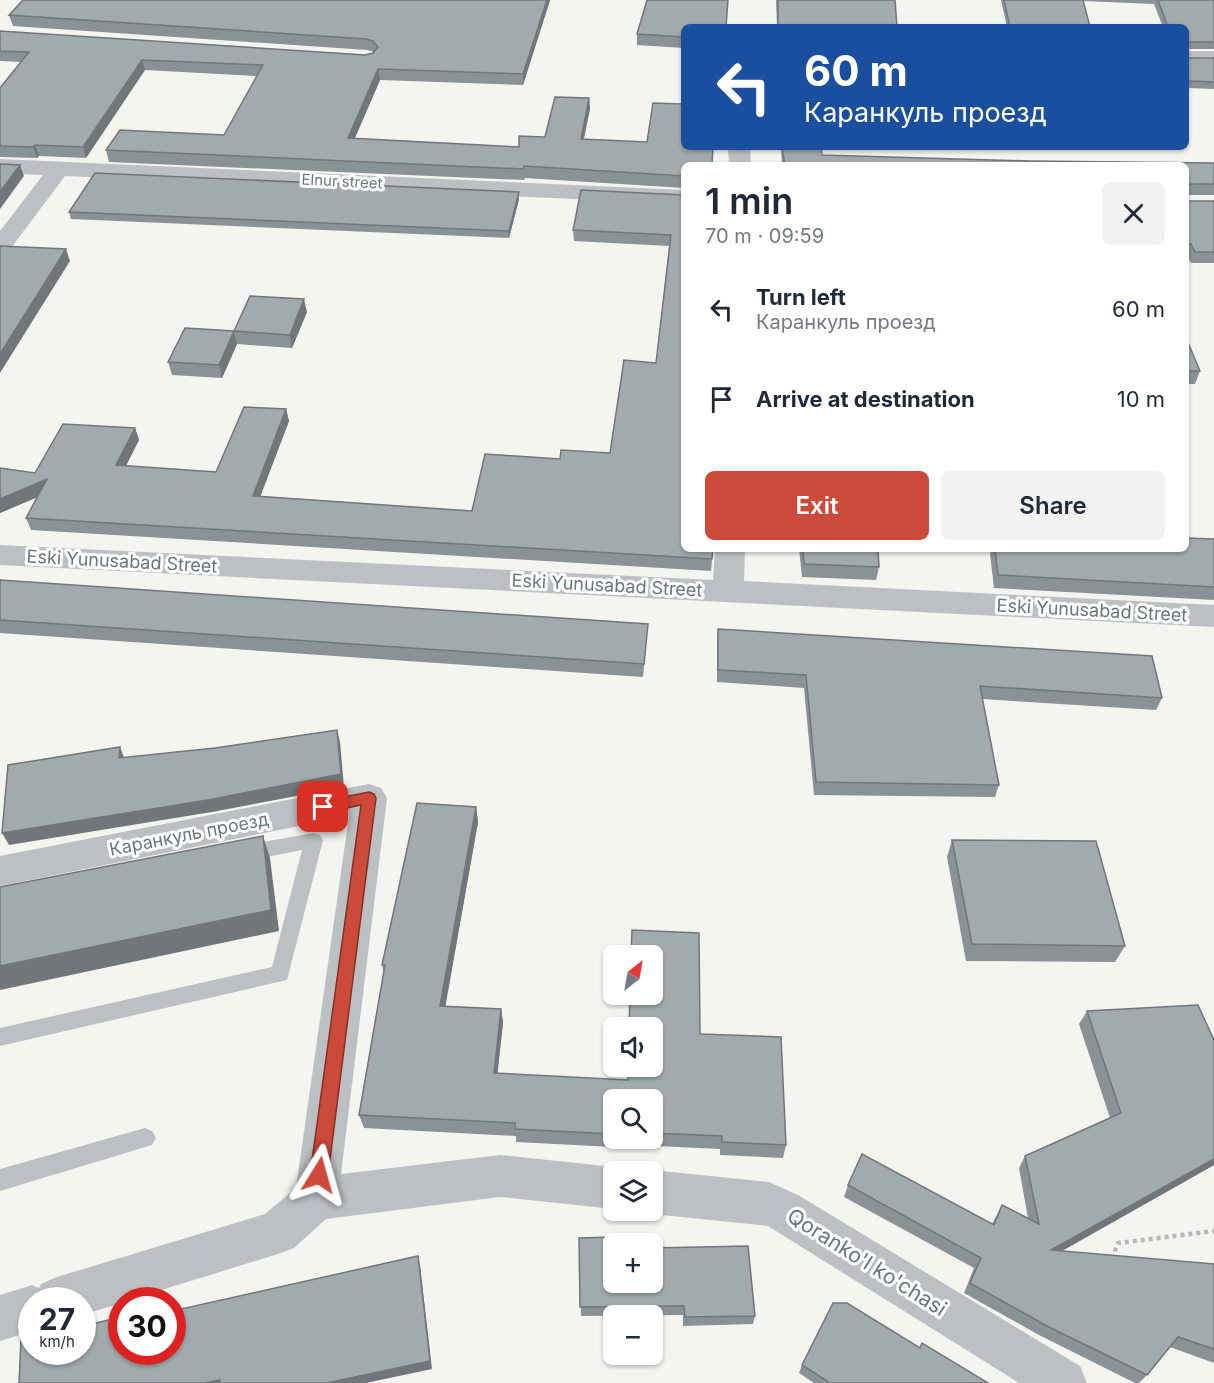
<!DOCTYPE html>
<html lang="en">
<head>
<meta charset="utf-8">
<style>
  body { margin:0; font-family:Inter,sans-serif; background:#f2f2f3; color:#1f2937; height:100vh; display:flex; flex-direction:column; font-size:22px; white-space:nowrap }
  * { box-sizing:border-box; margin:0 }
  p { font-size:20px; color:#747a83 }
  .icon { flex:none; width:33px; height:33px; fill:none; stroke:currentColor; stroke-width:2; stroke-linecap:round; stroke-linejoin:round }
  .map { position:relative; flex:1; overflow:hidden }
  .sheet { position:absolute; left:681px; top:162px; width:508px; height:390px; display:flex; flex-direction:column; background:#fff; border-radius:9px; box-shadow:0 2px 4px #0004 }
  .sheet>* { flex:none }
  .hud { position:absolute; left:681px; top:24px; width:508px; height:126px; border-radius:9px; box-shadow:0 2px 4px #0004; background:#1a4fa0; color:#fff; overflow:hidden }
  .needle { width:39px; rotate:31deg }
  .fabs { position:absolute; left:603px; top:945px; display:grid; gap:12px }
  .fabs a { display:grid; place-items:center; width:60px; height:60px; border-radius:9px; background:#fff; box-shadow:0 2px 4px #0004; font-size:30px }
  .speed { position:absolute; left:18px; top:1287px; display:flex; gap:12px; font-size:30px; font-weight:700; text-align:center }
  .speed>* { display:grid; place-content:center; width:78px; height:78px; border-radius:50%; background:#fff; box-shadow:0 2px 4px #0004; line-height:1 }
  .speed small { font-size:15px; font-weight:400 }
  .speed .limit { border:9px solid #d22; background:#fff; color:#111 }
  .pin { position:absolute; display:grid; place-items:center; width:51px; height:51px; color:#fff; margin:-26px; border-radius:12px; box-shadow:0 3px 9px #0006 }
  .me { position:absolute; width:66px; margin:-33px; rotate:8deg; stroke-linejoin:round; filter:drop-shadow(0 0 4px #0008) }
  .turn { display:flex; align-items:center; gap:21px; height:126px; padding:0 24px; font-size:27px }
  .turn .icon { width:78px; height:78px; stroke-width:2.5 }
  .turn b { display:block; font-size:42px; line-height:51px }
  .round { display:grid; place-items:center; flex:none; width:63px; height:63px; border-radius:9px; background:#f2f2f3 }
  .headline { display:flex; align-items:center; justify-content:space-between; height:102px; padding:0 24px }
  h1 { font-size:36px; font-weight:600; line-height:45px }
  .primary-button { display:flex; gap:12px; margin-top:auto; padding:12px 24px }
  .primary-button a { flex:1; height:69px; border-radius:9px; background:#cc4a39; color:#fff; font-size:24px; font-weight:600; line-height:69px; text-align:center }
  .primary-button a+a { background:#f2f2f3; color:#1f2937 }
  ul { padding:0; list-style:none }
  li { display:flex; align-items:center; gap:18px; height:90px; padding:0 24px }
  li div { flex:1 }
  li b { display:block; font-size:22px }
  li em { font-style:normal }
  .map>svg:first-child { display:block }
</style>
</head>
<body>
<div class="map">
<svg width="1214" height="1383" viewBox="0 0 1214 1383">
  <rect width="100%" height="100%" fill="#f4f4f1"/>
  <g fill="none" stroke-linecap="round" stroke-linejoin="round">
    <polyline stroke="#b6b9bb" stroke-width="4.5" stroke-dasharray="4 4" stroke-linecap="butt" points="1112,1259 1118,1243 1214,1231"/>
    <g fill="#bcc0c2" fill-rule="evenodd">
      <polygon points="314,833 320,835 323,840 287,980 0,1046 0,1028 272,967 302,850 246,861 240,858 237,853 240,848 246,845"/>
      <polygon points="145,1128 152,1131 156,1138 152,1145 0,1191 0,1169"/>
    </g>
    <g fill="#bcc0c2" fill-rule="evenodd">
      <rect x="1186" y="51" width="28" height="12"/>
      <polygon points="728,147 750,147 751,165 729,165"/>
      <polygon points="0,159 684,190 684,204 65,176 8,252 0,254 0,231 43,175 0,173"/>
      <polygon points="0,545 713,580 715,549 745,549 744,581 1214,605 1214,627 0,565"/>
      <polygon points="369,784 381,788 387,798 341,1174 500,1155 614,1167 626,1172 614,1172 614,1209 500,1197 326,1219 294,1248 278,1254 129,1300 122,1300 122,1303 82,1315 82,1300 32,1300 32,1331 0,1341 0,1295 32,1285 39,1288 41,1284 57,1277 265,1214 296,1188 349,816 0,886 0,856"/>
      <polygon points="652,1170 769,1182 798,1195 1080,1366 1087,1383 1019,1383 768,1226 652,1214 645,1210 652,1210 652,1172 650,1172"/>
    </g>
  </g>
  <g fill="#8b9295" fill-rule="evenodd">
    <polygon points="23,0 550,0 523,85 380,80 355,138 519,147 545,137 589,98 590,109 584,139 684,165 684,188 525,178 524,180 109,162 106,150 224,135 257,76 145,70 86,158 39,156 37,158 0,157 0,88 21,62 0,61 0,31 365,55 373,53 374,52 367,50 13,26 9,15"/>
    <polygon points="776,0 895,0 897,27 777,27"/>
    <polygon points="1001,0 1214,0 1214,49 1187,49 1187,58 1214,58 1214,89 1187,88 1186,87 1186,27 1163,27 1154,4 1083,1 1090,27 1007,27"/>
    <polygon points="684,27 684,48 637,45 637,34"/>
    <polygon points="781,147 821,147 822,155 1030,161 1214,163 1214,195 1188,195 1188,201 1214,201 1214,263 1191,263 1187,256 1186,256 1186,165 782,165"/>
    <polygon points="519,192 519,199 509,238 71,219 69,212"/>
    <polygon points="684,195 713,549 711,571 31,530 26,518 37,497 0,513 0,468 35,473 135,428 139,440 126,466 216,472 286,409 289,421 260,496 472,511 560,459 610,453 656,363 669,246 574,241 573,230"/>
    <polygon points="307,312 292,348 237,344 222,378 172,375 168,362 234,331"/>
    <polygon points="1186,338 1200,371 1195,384 1186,384"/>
    <polygon points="1214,539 1214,600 994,588 990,554 992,549 1186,549"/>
    <polygon points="799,549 878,549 879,567 876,580 802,577"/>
    <polygon points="0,580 647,637 643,677 0,633"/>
    <polygon points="718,629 1162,698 1156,710 982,699 999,785 995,797 814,795 804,688 717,682 717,642"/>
    <path d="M476 807 478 822 445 1006 501 1009 503 1023 497 1074 628 1080 700 1034 786 1145 783 1158 720 1155V1149L614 1144V1147L516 1142V1136L364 1128 359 1115 384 973 382 965ZM614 1100H652V1138H614Z"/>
    <polygon points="952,840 1125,946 1115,962 966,961 947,857"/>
    <polygon points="1087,1011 1214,1165 1062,1251 1214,1264 1214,1363 1170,1347 1147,1375 1139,1383 1135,1383 1039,1335 964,1293 974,1268 844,1197 848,1185 992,1224 1002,1205 1028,1218 1019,1168 1025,1156 1110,1118 1079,1024"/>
    <polygon points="579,1238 614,1244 755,1316 753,1324 683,1326 683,1315 581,1316"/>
    <polygon points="922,1343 988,1383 814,1383 799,1373 802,1365 919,1348"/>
  </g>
  <g fill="#717779">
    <polygon points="547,0 550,0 523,85 523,74"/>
    <polygon points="142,60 145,70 86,158 83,147"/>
    <polygon points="378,69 380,80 350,149 348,138"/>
    <polygon points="589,98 590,109 581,150 581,139"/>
    <polygon points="35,145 39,156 37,158 33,147"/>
    <polygon points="20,165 24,176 0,209 0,192"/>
    <polygon points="519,192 519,199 509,238 509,231"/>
    <polygon points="66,249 70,261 0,373 0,354"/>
    <polygon points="304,299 307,312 292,348 290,335"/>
    <polygon points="234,331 237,344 222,378 219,365"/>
    <polygon points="286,409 289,421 256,508 253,496"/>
    <polygon points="135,428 139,440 120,477 116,465"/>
    <polygon points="47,479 52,491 0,513 0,499"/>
    <polygon points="337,730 340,742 344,787 212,812 9,845 2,833"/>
    <polygon points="120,747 125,760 119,758"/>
    <polygon points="476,807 478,822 443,1020 440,1006"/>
    <polygon points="263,836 270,858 279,931 0,990 0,966"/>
    <polygon points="501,1009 503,1023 496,1087 494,1073"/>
    <polygon points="1214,1159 1214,1165 1044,1261 1051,1250"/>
    <polygon points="418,1256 420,1265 432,1369 366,1383 327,1383"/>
    <polygon points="220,1380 222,1383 205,1383"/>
  </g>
  <g fill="#a2aaad" stroke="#717779" stroke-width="1.5">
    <polygon points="23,0 547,0 523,74 378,69 348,138 519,147 519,136 545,137 555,97 589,98 581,139 647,142 653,103 683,104 684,94 684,147 713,147 712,165 684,165 684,176 524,166 523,169 106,150 120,130 224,135 263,65 142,60 83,147 35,145 33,147 0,146 0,88 29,52 0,51 0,31 365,55 373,53 378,47 373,41 366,39 9,15"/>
    <polygon points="647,0 728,0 726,27 684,27 684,37 637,34"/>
    <polygon points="778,0 895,0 897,27 856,27 807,25 807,27 778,27"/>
    <polygon points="1004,0 1083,0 1090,27 1010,27"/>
    <polygon points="1158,0 1214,0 1214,42 1187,42 1187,58 1214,58 1214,82 1189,81 1186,74 1186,27 1168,27"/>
    <polygon points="782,147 821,147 822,155 1030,161 1214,163 1214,184 1188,184 1188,201 1214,201 1214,252 1195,252 1191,244 1186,244 1186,165 785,165"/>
    <polygon points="0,164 20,165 0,192"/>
    <polygon points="95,173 519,192 509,231 69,212"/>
    <polygon points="581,190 684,195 684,549 713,549 712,559 26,518 47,479 0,499 0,468 35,473 63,424 135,428 116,465 216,472 244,407 286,409 253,496 472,511 485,454 560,459 561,450 610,453 624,360 656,363 671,235 573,230"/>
    <polygon points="0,246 66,249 0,354"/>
    <polygon points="250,296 304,299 290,335 234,331"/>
    <polygon points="185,328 234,331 219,365 168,362"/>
    <polygon points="1186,338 1200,371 1186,371"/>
    <polygon points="1186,538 1214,539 1214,587 998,575 995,549 1186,549"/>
    <polygon points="803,549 878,549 879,567 804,564"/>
    <polygon points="0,580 648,624 644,664 0,620"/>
    <polygon points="718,629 1152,656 1162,698 980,686 999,785 816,782 806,675 718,670"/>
    <polygon points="337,730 341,774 208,800 2,833 8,765 120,747 119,758 215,748"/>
    <polygon points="417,803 476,807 440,1006 501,1009 494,1073 628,1080 628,1066 652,1066 652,1028 629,1028 630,994 652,994 652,956 631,956 632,930 699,933 700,1034 781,1037 786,1145 722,1142 722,1136 652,1133 652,1100 614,1100 614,1134 515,1129 515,1123 359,1115 385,965 382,965"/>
    <polygon points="263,836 271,910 0,966 0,887"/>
    <polygon points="952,840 1096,841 1125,946 972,944"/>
    <polygon points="1198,1005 1214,1040 1214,1159 1051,1250 1214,1264 1214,1349 1178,1337 1147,1375 1047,1326 970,1283 981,1258 848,1185 862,1154 994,1225 1002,1205 1039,1224 1025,1156 1121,1113 1087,1011"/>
    <polygon points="647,1236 647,1244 614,1244 614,1282 652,1282 652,1248 748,1246 755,1316 685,1317 684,1306 580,1307 579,1238"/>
    <polygon points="418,1256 430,1361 327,1383 220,1383 220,1380 205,1383 19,1383 21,1340 32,1337 32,1352 82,1352 82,1326 122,1317 122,1352 172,1352 172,1311"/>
    <polygon points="833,1303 847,1303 920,1348 922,1343 988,1383 830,1383 802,1365"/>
  </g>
  <polygon fill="#cc4a39" stroke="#853025" stroke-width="1.5" points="369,792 374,794 376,798 328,1175 325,1182 319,1184 312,1182 310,1175 361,805 323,813 318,811 315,807 318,803 323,801"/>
  <g text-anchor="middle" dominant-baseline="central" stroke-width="6" stroke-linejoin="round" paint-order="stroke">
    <g font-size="15" fill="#67777e" stroke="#fff">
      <text transform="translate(342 181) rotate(3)">Elnur street</text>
    </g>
    <g font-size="18" fill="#67777e" stroke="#fff">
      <text transform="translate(122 561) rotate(3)">Eski Yunusabad Street</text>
      <text transform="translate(607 585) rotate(3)">Eski Yunusabad Street</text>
      <text transform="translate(1092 610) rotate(3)">Eski Yunusabad Street</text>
      <text transform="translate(189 834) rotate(-11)">Каранкуль проезд</text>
    </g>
    <g font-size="21" fill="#67777e" stroke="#fff">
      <text transform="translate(867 1262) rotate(32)">Qoranko'l ko'chasi</text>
    </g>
  </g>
</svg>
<div class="fabs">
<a><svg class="needle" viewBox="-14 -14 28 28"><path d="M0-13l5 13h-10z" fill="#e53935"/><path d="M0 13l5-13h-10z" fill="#747a83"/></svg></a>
<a><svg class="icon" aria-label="sound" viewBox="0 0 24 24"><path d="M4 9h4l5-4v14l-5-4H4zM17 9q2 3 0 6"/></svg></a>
<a><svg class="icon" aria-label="search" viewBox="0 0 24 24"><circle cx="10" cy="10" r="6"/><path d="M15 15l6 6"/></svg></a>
<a><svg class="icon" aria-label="layers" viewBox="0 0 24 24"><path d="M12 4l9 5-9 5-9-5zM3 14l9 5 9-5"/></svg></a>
<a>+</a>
<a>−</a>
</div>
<div class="speed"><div>27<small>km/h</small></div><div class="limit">30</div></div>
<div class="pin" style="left:323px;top:807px;background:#d93025"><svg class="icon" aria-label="arrive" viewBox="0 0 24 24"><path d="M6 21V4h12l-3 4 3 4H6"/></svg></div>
<svg class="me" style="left:319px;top:1175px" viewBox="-20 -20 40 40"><path d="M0-17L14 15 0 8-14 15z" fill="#cc4a39" stroke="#fff" stroke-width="4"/></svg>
<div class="hud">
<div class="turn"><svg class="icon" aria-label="left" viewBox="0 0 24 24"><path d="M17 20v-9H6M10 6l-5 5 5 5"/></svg><div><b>60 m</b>Каранкуль проезд</div></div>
</div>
<section class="sheet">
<div class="headline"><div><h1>1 min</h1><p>70 m · 09:59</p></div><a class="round"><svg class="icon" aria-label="close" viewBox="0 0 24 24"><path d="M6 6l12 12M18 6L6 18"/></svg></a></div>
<ul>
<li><svg class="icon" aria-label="left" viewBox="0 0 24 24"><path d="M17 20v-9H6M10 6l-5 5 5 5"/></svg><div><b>Turn left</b><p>Каранкуль проезд</p></div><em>60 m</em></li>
<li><svg class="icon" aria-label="arrive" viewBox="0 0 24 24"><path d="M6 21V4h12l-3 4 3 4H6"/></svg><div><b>Arrive at destination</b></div><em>10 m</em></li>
</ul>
<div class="primary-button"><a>Exit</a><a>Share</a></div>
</section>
</div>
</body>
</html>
